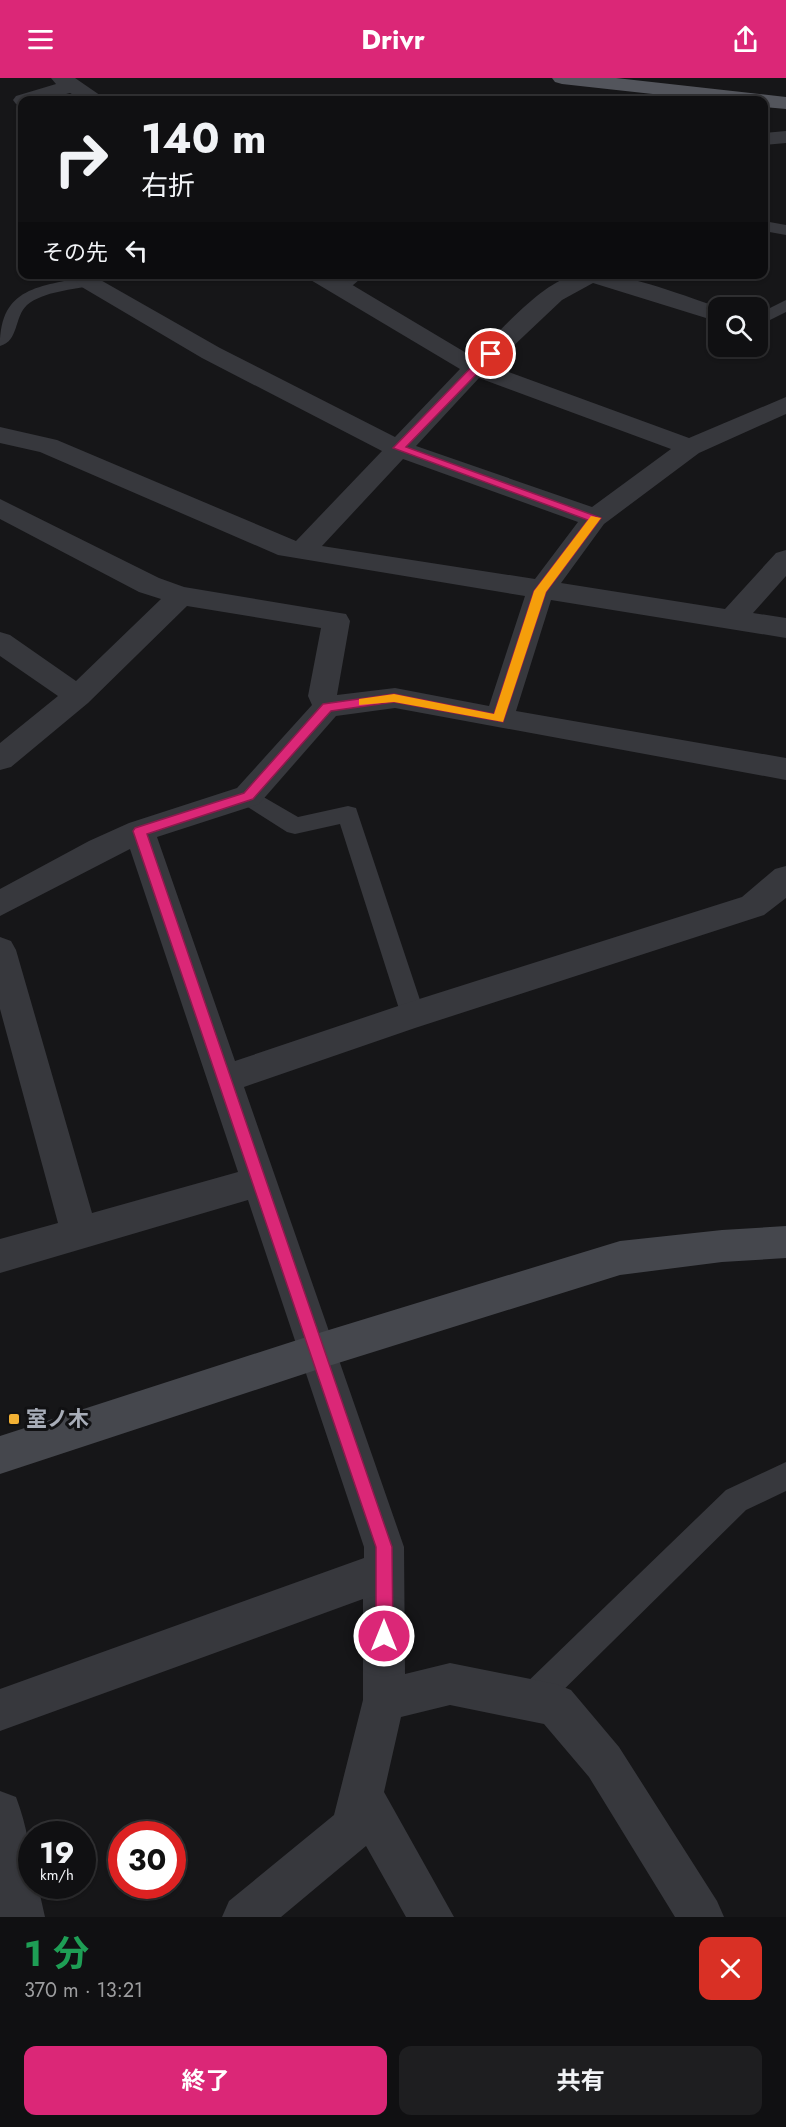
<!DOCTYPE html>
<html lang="ja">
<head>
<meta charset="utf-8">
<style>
  body { margin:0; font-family:Jost,"Noto Sans JP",sans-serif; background:#1e1e20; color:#f1f3f6; height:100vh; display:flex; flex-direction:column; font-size:22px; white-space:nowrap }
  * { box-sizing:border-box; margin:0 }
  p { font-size:20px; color:#9c9d9f }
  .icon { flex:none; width:33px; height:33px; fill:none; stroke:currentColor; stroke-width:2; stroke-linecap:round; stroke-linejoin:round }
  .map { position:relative; height:1839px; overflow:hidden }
  .details { display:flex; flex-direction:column; background:#101012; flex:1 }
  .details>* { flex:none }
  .top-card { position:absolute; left:18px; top:18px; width:750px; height:183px; border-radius:12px; box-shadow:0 2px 4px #0004,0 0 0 2px #303032; background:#101012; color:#f1f3f6; overflow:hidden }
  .controls { position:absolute; left:708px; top:219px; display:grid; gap:12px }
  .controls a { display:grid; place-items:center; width:60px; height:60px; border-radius:12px; background:#101012; box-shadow:0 2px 4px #0004,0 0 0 2px #303032; font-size:30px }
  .speed { position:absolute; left:18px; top:1743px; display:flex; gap:12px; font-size:30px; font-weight:700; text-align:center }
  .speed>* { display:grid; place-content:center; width:78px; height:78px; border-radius:50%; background:#101012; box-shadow:0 2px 4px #0004,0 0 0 2px #303032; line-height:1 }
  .speed small { font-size:15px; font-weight:400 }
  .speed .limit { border:9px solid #d22; background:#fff; color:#111 }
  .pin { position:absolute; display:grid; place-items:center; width:51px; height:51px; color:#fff; margin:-26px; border:3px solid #fff; border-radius:50%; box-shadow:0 2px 6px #0007 }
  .me { position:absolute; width:66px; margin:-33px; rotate:0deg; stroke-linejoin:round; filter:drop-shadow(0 0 4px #0008) }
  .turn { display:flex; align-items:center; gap:21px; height:126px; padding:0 24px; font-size:27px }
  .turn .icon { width:78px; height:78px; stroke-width:2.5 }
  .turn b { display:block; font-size:42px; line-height:51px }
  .then { display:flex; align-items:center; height:57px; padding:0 24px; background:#0003; gap:12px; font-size:22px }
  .round { display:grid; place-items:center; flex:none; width:63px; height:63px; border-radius:12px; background:#1e1e20 }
  .overview { display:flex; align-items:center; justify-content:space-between; height:102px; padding:0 24px }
  h1 { font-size:36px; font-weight:700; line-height:45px; color:#1e9e55 }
  .action { display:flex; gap:12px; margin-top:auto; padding:12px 24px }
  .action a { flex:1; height:69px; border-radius:12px; background:#db2777; color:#fff; font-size:24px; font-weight:700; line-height:69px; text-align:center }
  .action a+a { background:#1e1e20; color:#f1f3f6 }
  header { display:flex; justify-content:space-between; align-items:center; height:78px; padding:0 24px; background:#db2777; color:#fff; font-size:27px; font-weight:700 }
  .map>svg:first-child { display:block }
</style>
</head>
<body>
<header><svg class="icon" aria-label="menu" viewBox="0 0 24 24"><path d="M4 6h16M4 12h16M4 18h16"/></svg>Drivr<svg class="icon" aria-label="share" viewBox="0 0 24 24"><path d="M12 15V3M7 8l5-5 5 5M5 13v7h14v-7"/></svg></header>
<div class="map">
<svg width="786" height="1839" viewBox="0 0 786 1839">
  <rect width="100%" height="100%" fill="#161618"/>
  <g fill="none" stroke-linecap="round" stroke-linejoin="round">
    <g fill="#37383d" fill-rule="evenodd">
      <polygon points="764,143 786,147 786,157 764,153"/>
      <polygon points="346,196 366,196 346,213 334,213 332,209"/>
      <path d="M88 198 96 203 94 207C73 212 44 213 27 227 14 239 19 263 0 268 0 208 40 209 88 198Z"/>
      <polygon points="786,222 786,234 758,248 758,236"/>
      <polygon points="248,710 298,739 348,728 356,730 425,937 422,944 413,947 404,944 401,937 340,746 295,756 287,754 240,724 237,718 240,712"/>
      <polygon points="786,1384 786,1413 746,1432 542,1633 531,1638 520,1633 515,1622 520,1611 726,1412"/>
    </g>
    <g fill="#37383d" fill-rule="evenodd">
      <polygon points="51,0 75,0 107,22 83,22 70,15 43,22 22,22 22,28 16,26 13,22 16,18 56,6"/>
      <polygon points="786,53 786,65 764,67 764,55"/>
      <path d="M90 196 220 270 395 359 460 291 309 201 306 196H334L473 279C500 254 538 208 573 197 606 186 686 219 721 230H718V241L706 240 593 205 562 222 492 288 689 360 786 319V336L699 375 604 446 561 505 725 531 776 475 786 472V498L753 535 786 540V560L551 522 516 633 786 680V702L395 630 336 638 259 726 157 759 235 983 413 923 742 819 775 791 786 788V820L764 837 415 950 244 1009 404 1469 405 1596 450 1585 556 1606 571 1612 619 1669 717 1823 724 1839H675L589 1699 544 1646 450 1627 401 1639 384 1714 454 1839H406L366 1768 281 1839H222L229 1823 334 1737 363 1622V1521L0 1653V1611L364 1480V1469L248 1122 0 1195V1161L58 1145 0 931V859L11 863 16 872 92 1135 238 1094 130 771 0 838V811L89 763 129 745 237 710 312 627 308 618 321 550 187 528 88 625 11 689 0 692V665L58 618 0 578V554L10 557 76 603 161 521 139 514 0 441V421L159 500 184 509 346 536 350 543 337 617 395 610 489 628 525 518 278 477 40 374 0 365V349L57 362 296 463 382 373 202 280 80 208 76 203 80 198ZM479 300 671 371 592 429 416 368ZM403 381 578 444 535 501 322 468Z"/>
      <path d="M0 1713 16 1719C27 1748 32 1777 32 1808H38L45 1839H0Z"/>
    </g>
    <polygon fill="#45474d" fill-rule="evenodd" points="786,1148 786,1180 722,1184 620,1197 319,1291 0,1396 0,1358 319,1255 620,1163 722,1152"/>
    <polygon fill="#53555c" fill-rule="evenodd" points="552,0 616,0 786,19 786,31 764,29 764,22 707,22 562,6 555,4"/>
  </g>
  <polygon fill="#db2777" stroke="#8e194d" stroke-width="1.5" points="487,273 496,276 406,369 601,440 546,514 503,644 394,624 331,633 253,721 147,756 392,1469 393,1558 391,1564 384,1567 378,1564 376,1558 376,1469 133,753 135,750 244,715 323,626 394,616 494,636 534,513 588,442 393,370"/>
  <polygon fill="#f59e0b" points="591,438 601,440 546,514 503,644 394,624 359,627 359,621 394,616 494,636 534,513"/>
  <rect fill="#f2b134" stroke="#111113" stroke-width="2" x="8" y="1335" width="12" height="12" rx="3"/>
  <g text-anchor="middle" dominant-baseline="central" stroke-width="6" stroke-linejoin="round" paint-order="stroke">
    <g font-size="21" font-weight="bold" fill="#a8adb8" stroke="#111113" text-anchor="start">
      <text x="26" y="1341">室ノ木</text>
    </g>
  </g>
</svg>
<div class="controls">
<a><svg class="icon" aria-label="search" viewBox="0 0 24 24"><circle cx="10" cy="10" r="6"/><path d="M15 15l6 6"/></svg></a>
</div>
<div class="speed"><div>19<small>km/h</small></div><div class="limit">30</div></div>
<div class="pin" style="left:491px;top:276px;background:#d93025"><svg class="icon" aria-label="arrive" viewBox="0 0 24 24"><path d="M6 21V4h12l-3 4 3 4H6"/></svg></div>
<svg class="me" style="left:384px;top:1558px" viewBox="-20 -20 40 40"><circle r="17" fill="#db2777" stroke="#fff" stroke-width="3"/><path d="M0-11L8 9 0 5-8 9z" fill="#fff"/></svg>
<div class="top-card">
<div class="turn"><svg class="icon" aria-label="right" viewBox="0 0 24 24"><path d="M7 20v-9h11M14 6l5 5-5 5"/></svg><div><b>140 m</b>右折</div></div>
<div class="then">その先<svg class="icon" aria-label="left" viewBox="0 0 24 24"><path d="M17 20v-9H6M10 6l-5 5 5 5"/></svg></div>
</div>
</div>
<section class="details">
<div class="overview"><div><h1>1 分</h1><p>370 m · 13:21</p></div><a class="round" style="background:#d93025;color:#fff"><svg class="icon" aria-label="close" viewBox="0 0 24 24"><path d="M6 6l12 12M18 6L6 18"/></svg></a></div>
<div class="action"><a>終了</a><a>共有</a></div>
</section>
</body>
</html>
